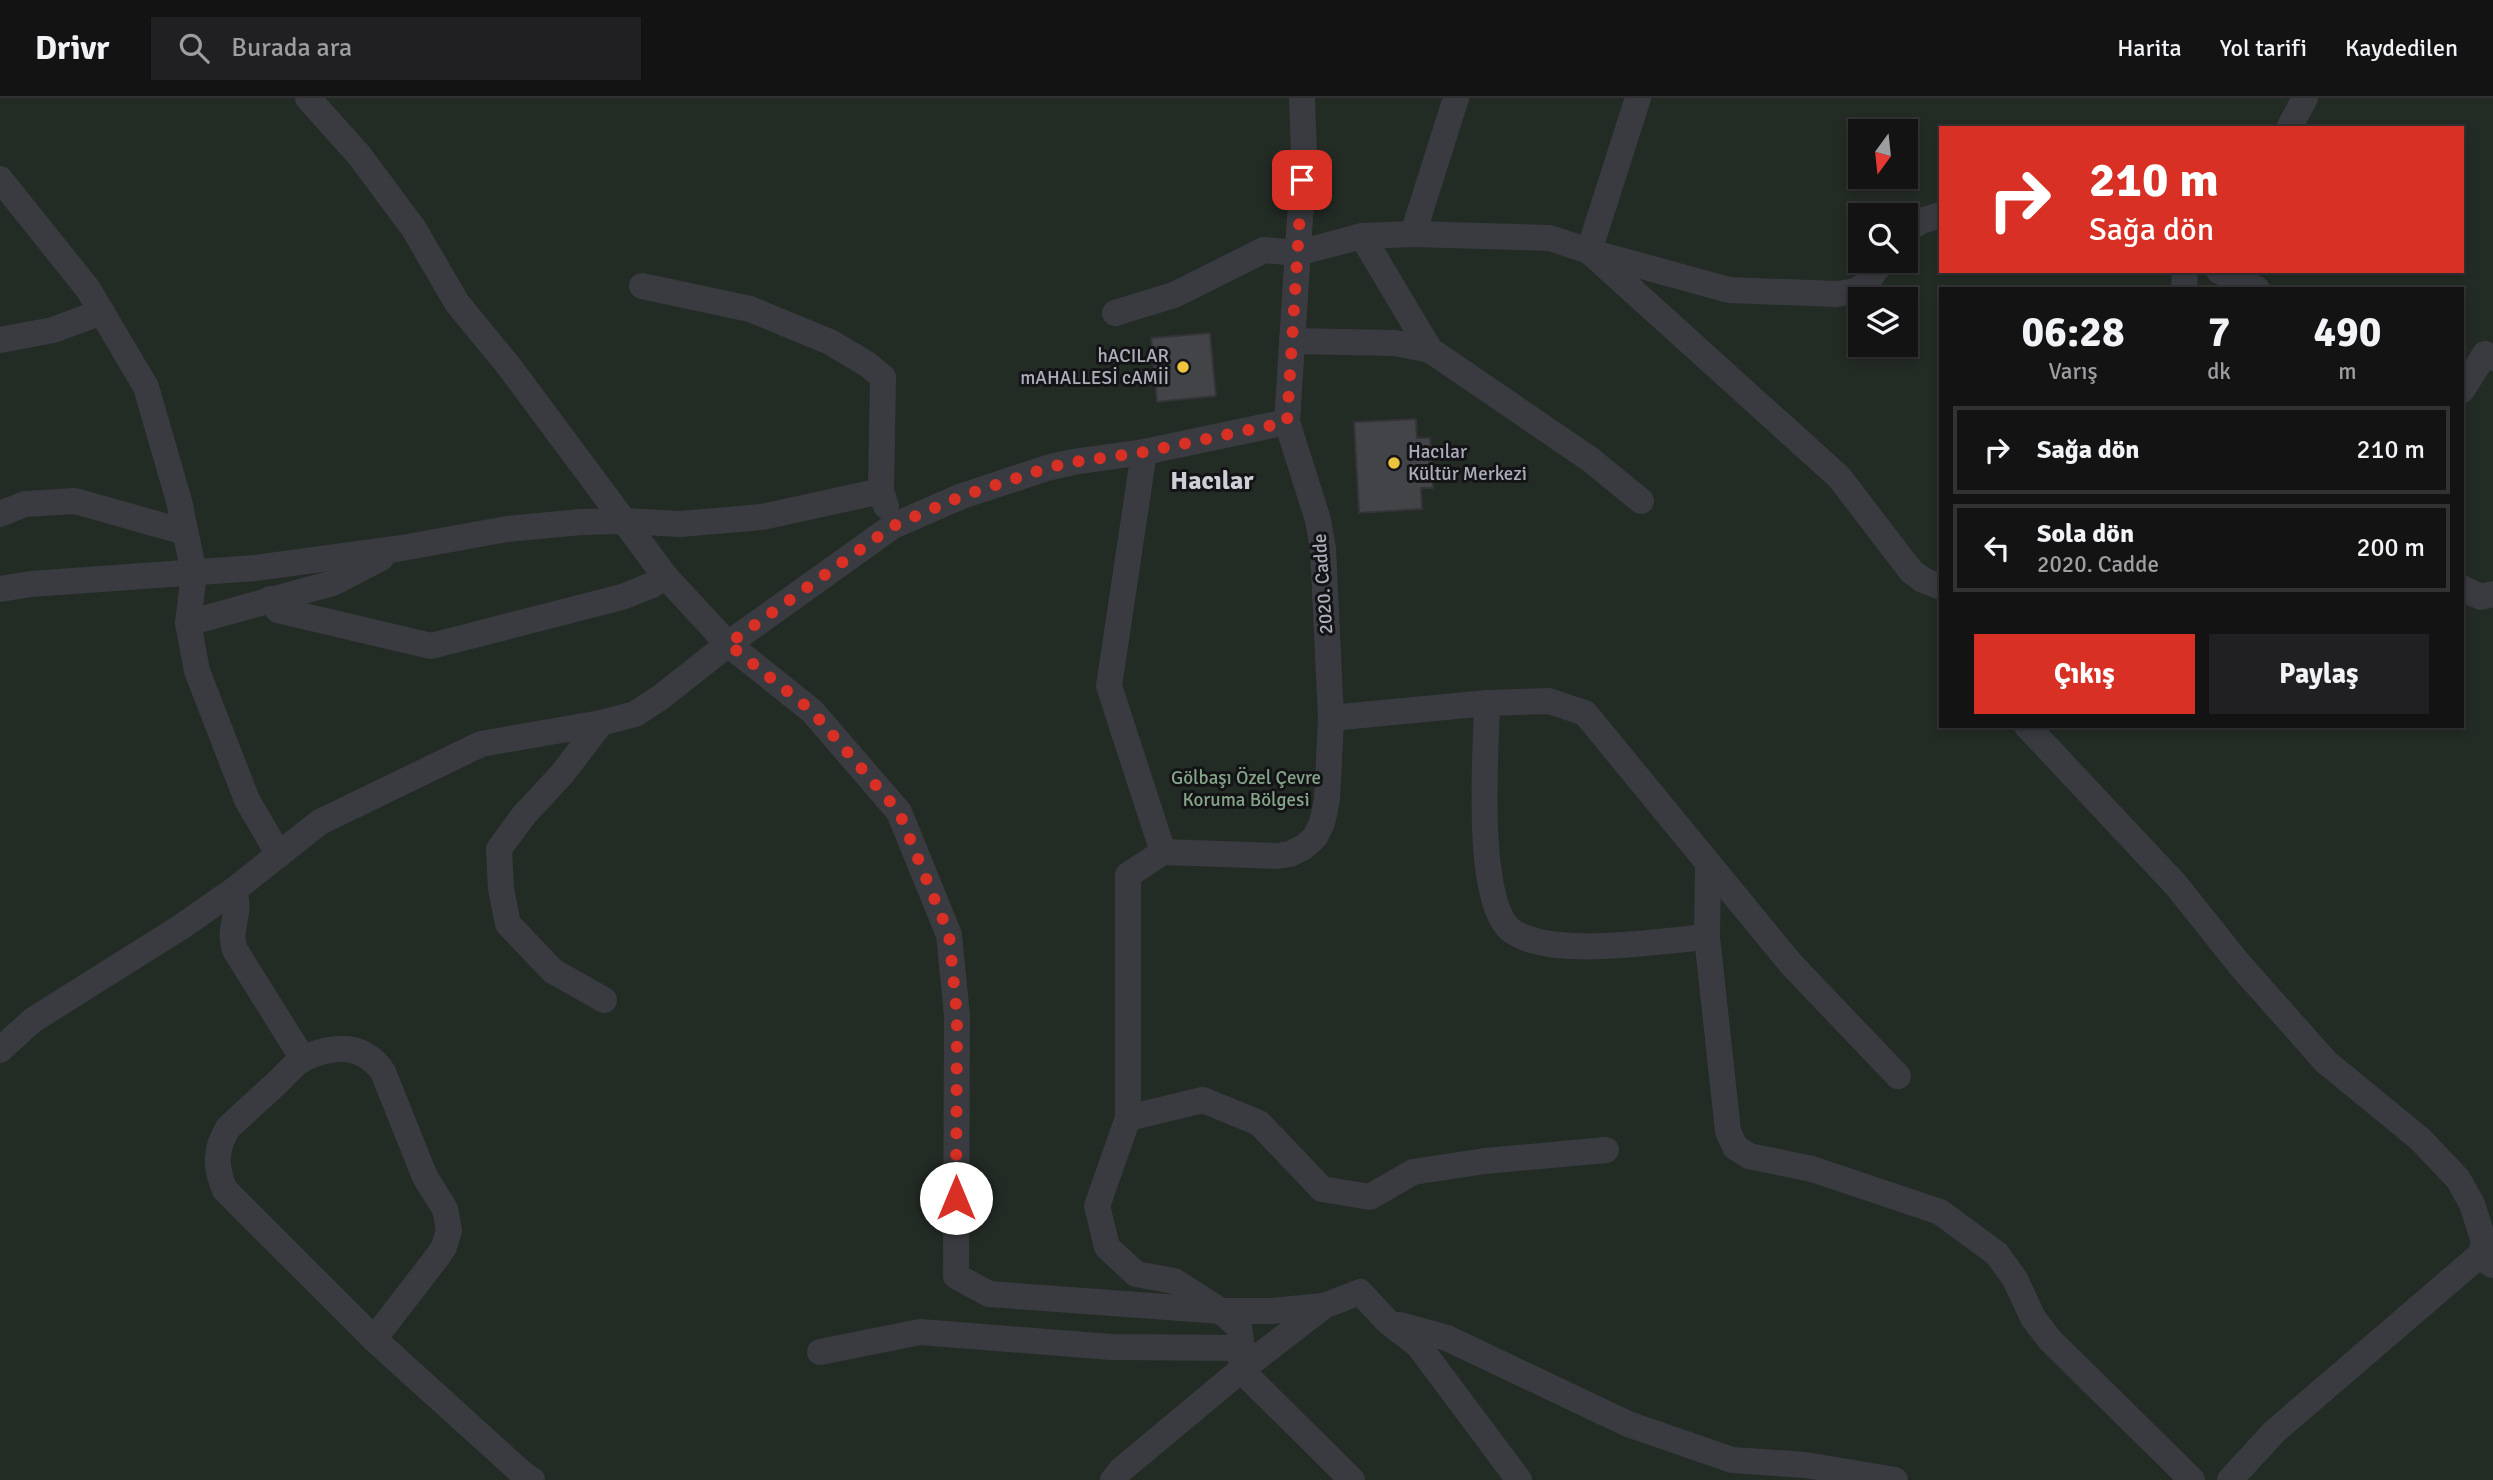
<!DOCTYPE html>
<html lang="tr">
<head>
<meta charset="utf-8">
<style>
  body { margin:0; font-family:Signika,sans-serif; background:#202022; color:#f1f3f6; height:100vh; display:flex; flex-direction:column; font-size:26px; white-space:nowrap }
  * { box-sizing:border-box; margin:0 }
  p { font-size:23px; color:#9d9ea0 }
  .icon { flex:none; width:38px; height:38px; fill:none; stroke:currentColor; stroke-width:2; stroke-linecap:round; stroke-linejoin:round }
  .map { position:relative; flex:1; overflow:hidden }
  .sheet { position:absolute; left:1939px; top:189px; width:525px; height:441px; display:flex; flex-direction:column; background:#131314; border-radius:0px; box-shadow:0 4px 10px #0003,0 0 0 2px #323234 }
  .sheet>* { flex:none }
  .banner { position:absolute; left:1939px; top:28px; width:525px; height:147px; border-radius:0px; box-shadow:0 4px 10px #0003,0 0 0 2px #323234; background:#d93025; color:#fff; overflow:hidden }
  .needle { width:46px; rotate:195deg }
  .tools { position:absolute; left:1848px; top:21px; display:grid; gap:14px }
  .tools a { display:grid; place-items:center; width:70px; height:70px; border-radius:0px; background:#131314; box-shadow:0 4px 10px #0003,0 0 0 2px #323234; font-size:35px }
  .pin { position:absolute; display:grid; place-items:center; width:60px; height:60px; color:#fff; margin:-30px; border-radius:14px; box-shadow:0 4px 10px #0006 }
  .me { position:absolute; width:77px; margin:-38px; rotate:0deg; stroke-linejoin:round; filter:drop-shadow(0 0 5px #0008) }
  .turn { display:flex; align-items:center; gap:24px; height:147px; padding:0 35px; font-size:32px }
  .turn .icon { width:91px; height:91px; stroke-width:2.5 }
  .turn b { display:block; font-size:49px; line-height:60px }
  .eta { display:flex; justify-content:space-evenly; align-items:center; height:119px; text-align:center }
  .eta b { font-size:42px; font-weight:800; line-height:49px }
  .action { display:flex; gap:14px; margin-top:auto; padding:14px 35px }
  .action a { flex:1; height:80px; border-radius:0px; background:#d93025; color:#fff; font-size:28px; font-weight:800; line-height:80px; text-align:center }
  .action a+a { background:#202022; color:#f1f3f6 }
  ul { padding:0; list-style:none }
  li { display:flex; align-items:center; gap:21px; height:88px; margin:0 14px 10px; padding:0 21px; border:4px solid #323234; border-radius:0px }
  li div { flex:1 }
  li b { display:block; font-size:26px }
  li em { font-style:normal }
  header { display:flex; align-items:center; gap:42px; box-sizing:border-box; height:98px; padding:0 35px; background:#131314; border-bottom:2px solid #323234 }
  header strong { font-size:33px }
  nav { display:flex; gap:38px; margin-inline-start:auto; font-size:24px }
  .search { width:490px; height:63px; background:#202022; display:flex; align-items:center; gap:18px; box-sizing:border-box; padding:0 24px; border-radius:0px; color:#9d9ea0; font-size:26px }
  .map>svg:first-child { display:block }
</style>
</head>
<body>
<header>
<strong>Drivr</strong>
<div class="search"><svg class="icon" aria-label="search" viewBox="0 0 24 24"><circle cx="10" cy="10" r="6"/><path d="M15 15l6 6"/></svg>Burada ara</div>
<nav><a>Harita</a><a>Yol tarifi</a><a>Kaydedilen</a></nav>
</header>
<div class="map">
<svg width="2493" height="1382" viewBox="0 0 2493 1382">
  <rect width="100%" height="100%" fill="#19191b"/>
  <path fill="#232b25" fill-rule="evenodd" d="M0 0H2493V1382H0ZM1941 30H2462V173H1941ZM1860 33H1906V79H1860ZM1860 117H1906V163H1860ZM1941 191H2462V628H1941ZM1860 201H1906V247H1860Z"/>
  <g fill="#434448" stroke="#343337" stroke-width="2">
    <polygon points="1210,235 1216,298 1157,304 1151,240"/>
    <polygon points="1416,321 1417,340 1430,340 1433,390 1421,390 1422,411 1359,415 1354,324"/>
  </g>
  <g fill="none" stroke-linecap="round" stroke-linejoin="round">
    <g stroke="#3a3b40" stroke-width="26">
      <polyline points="308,0 359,57 414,131 457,205 508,267 665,478 728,546 812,613 899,714 949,837 957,918 956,1178 989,1196 1221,1213 1271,1213 1324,1208 1360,1194 1388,1224 1418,1247 1519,1382"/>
      <polyline points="1302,0 1304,57 1287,324 1318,422 1323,451 1331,620 1327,702 1322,725 1315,739 1304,749 1290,756 1276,758 1163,754 1128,777 1128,1020 1097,1108 1107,1149 1136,1176 1174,1183 1221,1213 1239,1229 1242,1250 1241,1272 1352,1382"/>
      <polyline points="2289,30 2305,0"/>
      <polyline points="0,81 88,191 146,289 179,403 194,475 188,525 197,573 247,702 279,757"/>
      <polyline points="1906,132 1921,123 1941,117"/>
      <polyline points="1413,136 1456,0"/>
      <polyline points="1362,138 1430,252"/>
      <polyline points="1589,153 1839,379 1911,473 1923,482 1941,489"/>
      <polyline points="1594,155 1729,192 1837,196 1856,193 1865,187 1882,163"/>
      <polyline points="2219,173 2257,191"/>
      <polyline points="642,188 750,211 830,244 867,266 883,279 881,393 886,408"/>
      <polyline points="2184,191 2185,173"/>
      <polyline points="1115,215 1174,197 1264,152 1298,155 1362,138 1413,136 1550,140 1589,153 1638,0"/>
      <polyline points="0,242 53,232 102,214"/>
      <polyline points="1292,243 1395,245 1430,252 1591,362 1641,403"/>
      <polyline points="2462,292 2485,256 2493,260"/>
      <polyline points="1144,354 1109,588 1163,754"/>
      <polyline points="0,416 25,406 75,403 185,434"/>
      <polyline points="2462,490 2481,499 2493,496"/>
      <polyline points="0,491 31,486 255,470 402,450 507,431 581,424 623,423 680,426 762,419 881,393"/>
      <polyline points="270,501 278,512 431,548 622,499 652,487 665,478"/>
      <polyline points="188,525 333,485 381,460"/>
      <path d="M1487 605C1486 651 1474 806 1512 833 1552 861 1658 843 1707 839"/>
      <polyline points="1331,620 1487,605 1549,603 1585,615 1791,866 1898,978"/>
      <polyline points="601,625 562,676 524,717 499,751 501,791 508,826 553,873 604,902"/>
      <polyline points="2027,628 2176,787 2239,866 2326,964 2420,1041 2458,1081 2472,1106 2484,1144 2480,1157"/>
      <polyline points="1708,765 1707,839 1728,1033 1735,1049 1749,1058 1812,1071 1940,1114 1997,1156 2015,1181 2033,1220 2050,1242 2192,1382"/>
      <path d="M234 792C242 818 227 829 235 852L303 961"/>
      <polyline points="0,952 33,922 181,829 234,792 320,724 481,646 601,625 635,616 661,599 728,546 893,428 962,398 1047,370 1073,364 1144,354 1287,324"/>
      <polyline points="1128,1020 1203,1002 1259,1025 1322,1091 1370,1099 1413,1074 1485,1063 1606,1052"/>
      <polyline points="1400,1227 1447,1240 1628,1326 1732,1362 1806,1367 1895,1382"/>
      <path d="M374 1241 438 1158 444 1149 449 1132 445 1111 425 1079 383 974C364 946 335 946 305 960 296 964 288 974 281 981 263 998 245 1014 228 1030 215 1051 215 1070 225 1092L374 1241 524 1377 532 1382"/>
      <polyline points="820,1254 920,1234 1111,1249 1242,1250"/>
      <polyline points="1113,1382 1121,1372 1241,1272 1324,1208"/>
      <polyline points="2230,1382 2274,1334 2480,1157 2492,1167"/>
    </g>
  </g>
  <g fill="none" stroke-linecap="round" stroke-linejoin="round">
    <polyline stroke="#d93025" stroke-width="12" stroke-dasharray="0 21.6" points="956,1100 957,918 949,836 939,812 899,714 812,613 728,546 893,428 962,398 1047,370 1073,364 1144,354 1287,324 1302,82"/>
  </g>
  <g fill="#eec33e" stroke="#141416" stroke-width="2.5">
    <circle cx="1183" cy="269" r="7"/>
    <circle cx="1394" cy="365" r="7"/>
  </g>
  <g text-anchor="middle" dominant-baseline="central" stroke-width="6" stroke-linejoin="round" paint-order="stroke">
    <g font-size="19" fill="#acafbb" stroke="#141416" text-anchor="end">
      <text x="1169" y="258">hACILAR<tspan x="1169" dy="22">mAHALLESİ cAMİİ</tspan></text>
      <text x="1408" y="354" text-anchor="start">Hacılar<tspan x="1408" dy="22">Kültür Merkezi</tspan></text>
    </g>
    <g font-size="19" fill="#acafbb" stroke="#141416">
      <text transform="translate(1323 486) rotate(-94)">2020. Cadde</text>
    </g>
    <g font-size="19" fill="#84a589" stroke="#141416">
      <text x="1246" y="680">Gölbaşı Özel Çevre<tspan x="1246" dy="22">Koruma Bölgesi</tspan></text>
    </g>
    <g font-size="26" font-weight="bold" fill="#cdcfd7" stroke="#141416">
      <text x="1212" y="383">Hacılar</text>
    </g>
  </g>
</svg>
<div class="tools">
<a><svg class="needle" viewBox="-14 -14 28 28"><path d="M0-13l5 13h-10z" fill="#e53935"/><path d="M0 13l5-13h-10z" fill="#9d9ea0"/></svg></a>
<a><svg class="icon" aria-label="search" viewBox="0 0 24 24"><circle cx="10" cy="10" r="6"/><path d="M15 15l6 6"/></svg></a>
<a><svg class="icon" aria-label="layers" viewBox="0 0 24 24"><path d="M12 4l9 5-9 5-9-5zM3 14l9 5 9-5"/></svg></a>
</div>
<div class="pin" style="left:1302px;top:82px;background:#d93025"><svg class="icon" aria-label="arrive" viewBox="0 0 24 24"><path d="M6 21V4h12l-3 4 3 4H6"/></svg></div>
<svg class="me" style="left:956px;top:1100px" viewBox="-20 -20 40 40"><circle r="19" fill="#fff"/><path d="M0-13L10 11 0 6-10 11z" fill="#d93025"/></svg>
<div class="banner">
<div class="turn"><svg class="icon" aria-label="right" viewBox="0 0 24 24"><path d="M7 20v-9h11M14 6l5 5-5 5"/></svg><div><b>210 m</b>Sağa dön</div></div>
</div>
<section class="sheet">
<div class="eta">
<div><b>06:28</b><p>Varış</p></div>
<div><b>7</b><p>dk</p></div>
<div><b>490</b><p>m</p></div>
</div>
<ul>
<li><svg class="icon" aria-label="right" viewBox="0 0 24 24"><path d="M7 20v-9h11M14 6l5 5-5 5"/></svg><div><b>Sağa dön</b></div><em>210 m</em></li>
<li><svg class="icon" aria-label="left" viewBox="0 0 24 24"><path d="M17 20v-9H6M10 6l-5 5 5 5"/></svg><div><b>Sola dön</b><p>2020. Cadde</p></div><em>200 m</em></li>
</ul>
<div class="action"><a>Çıkış</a><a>Paylaş</a></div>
</section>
</div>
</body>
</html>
